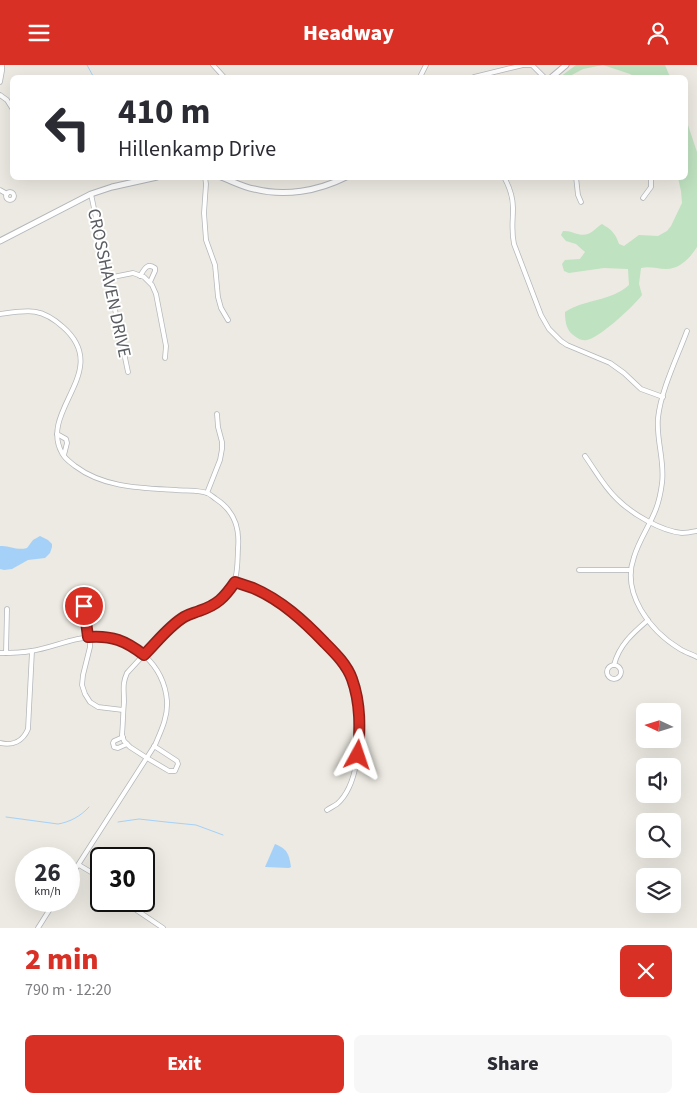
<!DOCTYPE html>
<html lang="en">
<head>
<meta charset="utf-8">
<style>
  body { margin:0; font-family:"Source Sans 3",sans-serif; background:#f7f7f7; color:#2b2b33; height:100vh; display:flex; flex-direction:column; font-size:19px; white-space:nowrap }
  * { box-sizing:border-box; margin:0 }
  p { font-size:16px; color:#7c7c81 }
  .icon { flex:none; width:28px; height:28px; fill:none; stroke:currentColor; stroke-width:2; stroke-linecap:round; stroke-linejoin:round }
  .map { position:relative; height:863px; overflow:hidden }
  .details { display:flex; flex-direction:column; background:#fff; flex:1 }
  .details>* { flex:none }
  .banner { position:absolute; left:10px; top:10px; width:678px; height:105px; border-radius:8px; box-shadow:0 5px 20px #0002; background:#fff; color:#2b2b33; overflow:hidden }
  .needle { width:32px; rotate:274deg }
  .buttons { position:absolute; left:636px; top:638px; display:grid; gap:10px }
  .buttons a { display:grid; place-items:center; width:45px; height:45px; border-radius:8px; background:#fff; box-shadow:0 5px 20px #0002; font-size:25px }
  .speed { position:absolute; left:15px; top:782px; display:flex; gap:10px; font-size:25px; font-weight:700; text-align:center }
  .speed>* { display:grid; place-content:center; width:65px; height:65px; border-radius:50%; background:#fff; box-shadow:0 5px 20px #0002; line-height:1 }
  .speed small { font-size:12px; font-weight:400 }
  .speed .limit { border:2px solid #111; border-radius:8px; background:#fff; color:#111 }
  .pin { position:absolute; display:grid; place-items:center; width:42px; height:42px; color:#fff; margin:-21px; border:2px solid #fff; border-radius:50%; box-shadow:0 1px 5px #0007 }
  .me { position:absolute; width:55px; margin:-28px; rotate:5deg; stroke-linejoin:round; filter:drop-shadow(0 0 4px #0008) }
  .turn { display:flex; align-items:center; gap:18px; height:105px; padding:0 25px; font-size:22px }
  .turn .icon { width:65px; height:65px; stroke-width:2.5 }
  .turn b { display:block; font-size:35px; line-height:42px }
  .round { display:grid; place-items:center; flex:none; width:52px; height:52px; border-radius:8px; background:#f7f7f7 }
  .overview { display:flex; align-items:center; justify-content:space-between; height:85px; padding:0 25px }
  h1 { font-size:30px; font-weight:800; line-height:38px; color:#d93025 }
  .cta { display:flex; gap:10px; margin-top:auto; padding:10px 25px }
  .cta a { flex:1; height:58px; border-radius:8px; background:#d93025; color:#fff; font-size:20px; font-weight:800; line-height:58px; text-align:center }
  .cta a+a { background:#f7f7f7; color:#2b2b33 }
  header { display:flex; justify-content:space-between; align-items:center; height:65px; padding:0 25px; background:#d93025; color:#fff; font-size:22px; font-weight:800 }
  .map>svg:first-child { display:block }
</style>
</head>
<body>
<header><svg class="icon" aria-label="menu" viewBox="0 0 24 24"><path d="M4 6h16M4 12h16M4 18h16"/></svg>Headway<svg class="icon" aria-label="person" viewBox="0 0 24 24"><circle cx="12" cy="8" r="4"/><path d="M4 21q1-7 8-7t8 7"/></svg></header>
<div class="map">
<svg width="697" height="863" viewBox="0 0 697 863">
  <rect width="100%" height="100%" fill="#eceae2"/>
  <g fill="#bfe2c0">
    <polygon points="576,0 665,0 670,12 635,12 630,9 603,0 583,4 568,12 560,12"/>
    <path d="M685 51 697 87V182C690 193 680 204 666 204 657 204 650 201 641 203L639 219 642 230C634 241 599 273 587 275 581 276 577 273 572 269 566 264 565 255 565 247 585 234 612 236 629 220L628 204 604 203 569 208 564 206 562 199 565 195 580 194 585 187 576 179 566 176 561 170 563 166C572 165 579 172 588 169 592 168 598 161 602 159 612 165 615 168 619 179L624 181 639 170 658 171 667 166 671 161 682 138 681 126 678 113 685 112Z"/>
  </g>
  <g fill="#a5d1f8">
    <path d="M40 471 48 475 52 479V482L50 488 45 493 28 495 12 504 4 505 0 504V481C10 480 16 486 27 483L33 475Z"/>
    <path d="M275 779C288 784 289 790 291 802L289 803 265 802Z"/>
  </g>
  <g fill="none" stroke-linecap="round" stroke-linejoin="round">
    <g stroke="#a5d1f8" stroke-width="1">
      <polyline points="87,0 93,11"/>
      <path d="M6 752 58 759C70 757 81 751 89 742"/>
      <polyline points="118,757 139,754 166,757 196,760 223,770"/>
    </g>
    <defs>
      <g id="street">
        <polyline points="213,0 224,12"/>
        <polyline points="420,12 426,0"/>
        <polyline points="474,12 523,0 532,0 544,12"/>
        <polyline points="0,17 2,6 2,0"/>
        <polyline points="0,30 7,35 12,43"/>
        <polyline points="205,112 206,119 204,148 206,175 215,200 218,232 221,243 228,255"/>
        <path d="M504 112C509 121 513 132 513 143 513 157 511 165 514 179L541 250 549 264 561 276 567 280 610 298 624 308 641 324 663 332"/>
        <polyline points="576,112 578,130 581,137"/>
        <polyline points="0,125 7,129"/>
        <circle cx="10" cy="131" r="4"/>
        <polyline points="91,129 128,307"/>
        <polyline points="643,133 651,122 651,112"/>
        <path d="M140 211C144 205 147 197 155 203V206L150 217"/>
        <polyline points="108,213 133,208 144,212 152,220 156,229 166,281 165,293"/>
        <path d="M0 249C28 245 41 242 63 262 113 306 38 345 62 388 65 394 70 397 75 401 104 423 142 423 176 425 186 426 198 425 207 428 210 429 213 432 216 434 233 445 240 462 238 483 237 503 239 516 224 532 213 545 194 545 181 554 161 569 144 590 127 608 122 619 124 625 124 637 123 648 123 659 122 670L124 676 130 682 147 693 169 706H175L178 699 177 696 154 681"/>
        <path d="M687 266C677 293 661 325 658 353 656 375 665 396 662 418 661 426 659 436 656 444 650 460 639 475 634 492 621 528 650 566 680 584 685 587 691 589 697 592"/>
        <polyline points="57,369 66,374 67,378 64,390"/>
        <path d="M585 391C595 405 604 422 617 434 632 449 661 466 682 468 687 468 692 467 697 466"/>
        <polyline points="207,428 220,395 222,384 222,377 218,362 217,349"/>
        <polyline points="579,505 630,505"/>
        <path d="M235 517C241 519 247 521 253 523 279 534 301 553 320 573 332 584 344 596 351 611 361 635 361 661 358 687 356 704 351 727 337 739 334 741 330 743 327 745"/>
        <polyline points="82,526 88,572"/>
        <polyline points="90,572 90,582 83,610 82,620 85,629 90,637 98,642 123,645"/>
        <path d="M0 588C10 588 21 588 31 586 53 583 75 571 98 572 133 572 164 600 167 636 168 652 161 666 155 680L69 814"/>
        <polyline points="6,588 7,544"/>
        <circle cx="614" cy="607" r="7"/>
        <path d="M614 600C619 580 633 568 648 555"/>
        <polyline points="123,672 114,676 113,678 114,682 118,683 127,679"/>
        <path d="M0 678C13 681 23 676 28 664L32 586"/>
        <polyline points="79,800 101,813"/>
        <polyline points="101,833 100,835 100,839 102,842 107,842 116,836"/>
        <polyline points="123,836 163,863"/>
        <polyline points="38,863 55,836"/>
      </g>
      <g id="secondary">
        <polyline points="552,12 566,0"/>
        <path d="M221 112C232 116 243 122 254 124 285 132 318 126 346 112"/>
        <polyline points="0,176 91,129 112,122 157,112"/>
      </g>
    </defs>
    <use href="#street" stroke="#b4b7bb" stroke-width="5.5"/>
    <use href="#secondary" stroke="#b3b6bb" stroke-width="7"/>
    <use href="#street" stroke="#fff" stroke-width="4"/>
    <use href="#secondary" stroke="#fff" stroke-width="5"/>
  </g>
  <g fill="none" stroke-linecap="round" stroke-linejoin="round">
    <defs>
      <path id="route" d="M84 541 88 572C112 570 126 576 144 590 157 577 169 561 184 552 189 549 194 548 199 546 217 540 224 533 235 517 241 519 247 521 253 523 281 535 304 556 325 578 336 589 347 600 352 614 361 639 360 664 358 690"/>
    </defs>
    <use href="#route" stroke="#8d1f18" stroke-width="12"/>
    <use href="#route" stroke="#d93025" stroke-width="9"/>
  </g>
  <g text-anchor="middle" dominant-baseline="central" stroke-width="4" stroke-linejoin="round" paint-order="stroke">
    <g font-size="18" fill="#5a5d61" stroke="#fff">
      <text transform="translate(109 218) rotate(78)">CROSSHAVEN DRIVE</text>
    </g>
  </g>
</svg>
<div class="buttons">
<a><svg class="needle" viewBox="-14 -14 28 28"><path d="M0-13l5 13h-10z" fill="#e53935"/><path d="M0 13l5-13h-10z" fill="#7c7c81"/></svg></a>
<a><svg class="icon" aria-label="sound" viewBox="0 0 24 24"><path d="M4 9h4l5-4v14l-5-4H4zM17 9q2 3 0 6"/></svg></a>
<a><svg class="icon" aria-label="search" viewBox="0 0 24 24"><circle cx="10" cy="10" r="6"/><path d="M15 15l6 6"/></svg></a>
<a><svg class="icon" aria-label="layers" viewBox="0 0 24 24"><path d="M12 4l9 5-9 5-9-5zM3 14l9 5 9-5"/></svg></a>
</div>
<div class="speed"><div>26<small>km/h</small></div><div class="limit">30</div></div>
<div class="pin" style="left:84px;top:541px;background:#d93025"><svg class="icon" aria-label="arrive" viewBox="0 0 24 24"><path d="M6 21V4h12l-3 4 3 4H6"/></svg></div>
<svg class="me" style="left:358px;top:690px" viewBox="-20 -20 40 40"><path d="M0-17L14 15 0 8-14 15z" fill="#d93025" stroke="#fff" stroke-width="4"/></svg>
<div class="banner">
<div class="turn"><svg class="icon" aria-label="left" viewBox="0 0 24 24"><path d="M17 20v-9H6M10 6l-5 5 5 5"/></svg><div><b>410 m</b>Hillenkamp Drive</div></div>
</div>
</div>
<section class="details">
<div class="overview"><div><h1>2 min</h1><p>790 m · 12:20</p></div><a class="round" style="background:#d93025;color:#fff"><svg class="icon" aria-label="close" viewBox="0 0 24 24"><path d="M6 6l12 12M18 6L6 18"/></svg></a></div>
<div class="cta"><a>Exit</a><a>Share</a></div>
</section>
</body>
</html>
